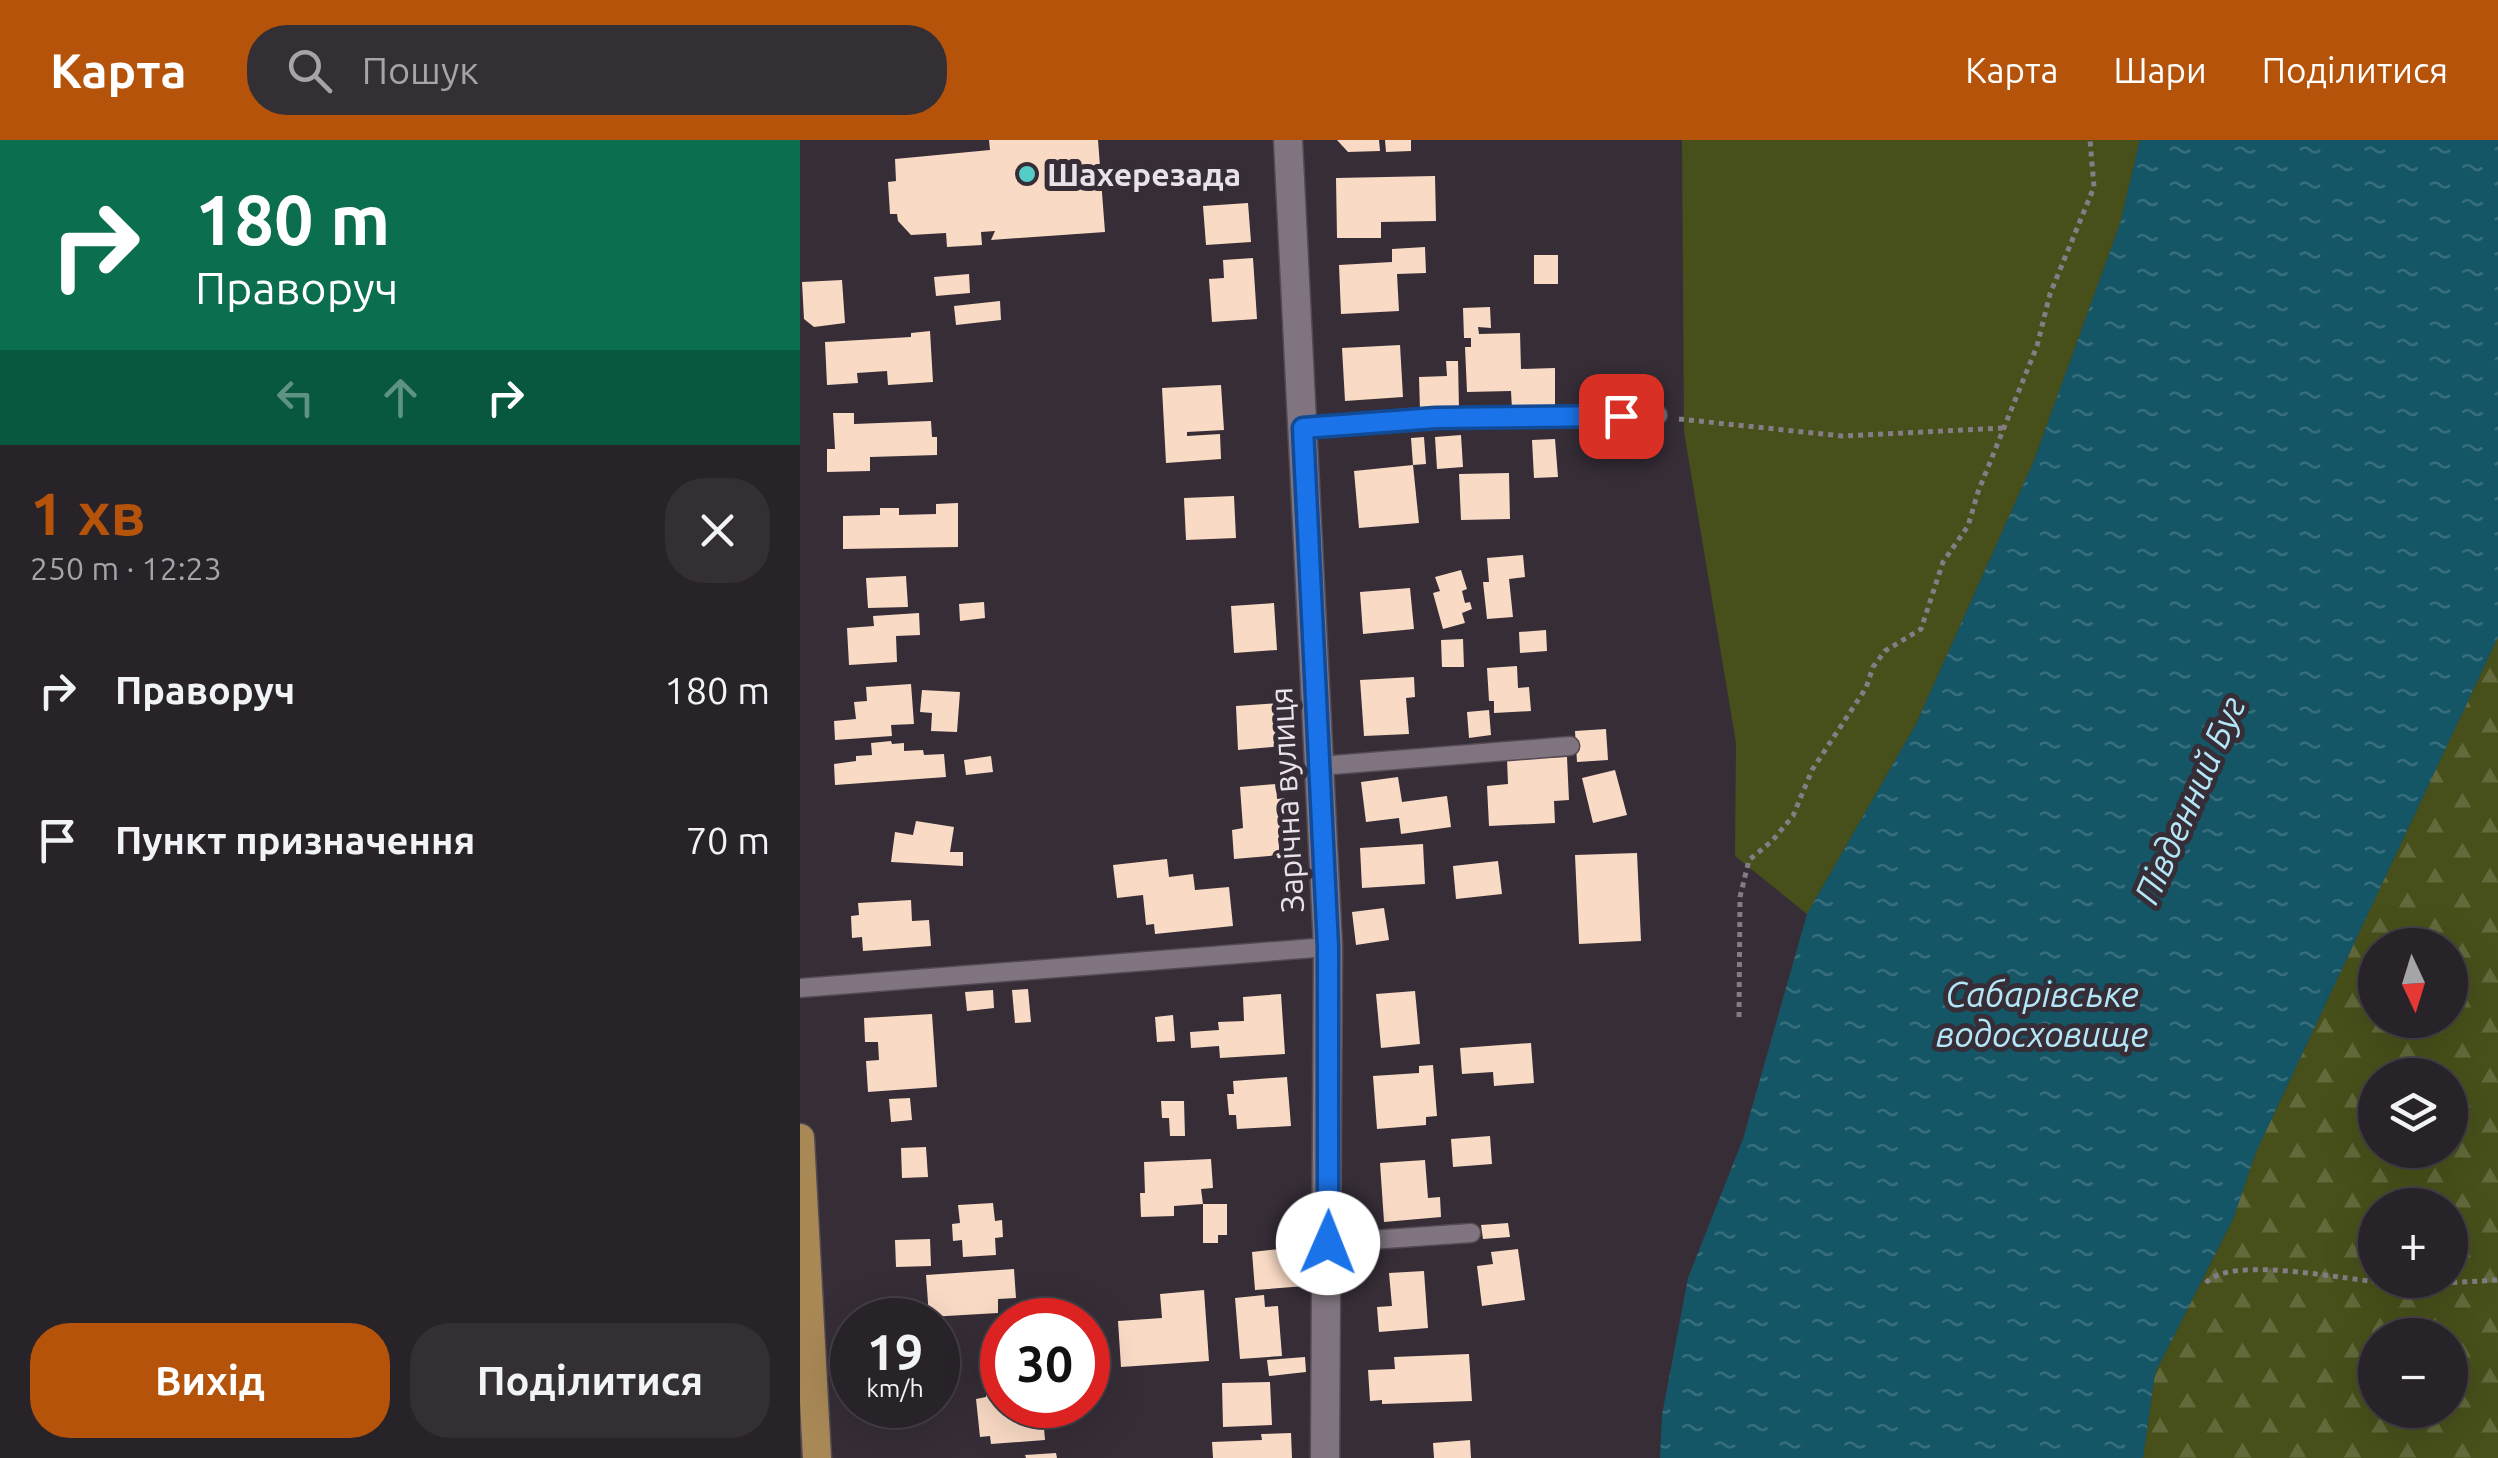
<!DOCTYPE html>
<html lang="uk">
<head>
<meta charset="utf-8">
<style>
  body { margin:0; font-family:Ubuntu,sans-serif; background:#342f35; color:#f1f3f6; height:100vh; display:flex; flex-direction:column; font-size:38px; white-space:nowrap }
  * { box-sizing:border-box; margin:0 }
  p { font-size:32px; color:#a5a4a8 }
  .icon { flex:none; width:55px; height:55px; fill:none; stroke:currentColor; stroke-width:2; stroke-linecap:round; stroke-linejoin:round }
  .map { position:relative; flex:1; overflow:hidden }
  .side { display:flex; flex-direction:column; background:#282229; width:800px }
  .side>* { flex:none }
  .hud { background:#0b6e4f; color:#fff; overflow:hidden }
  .needle { width:65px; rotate:176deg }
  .buttons { position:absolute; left:1558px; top:788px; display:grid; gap:20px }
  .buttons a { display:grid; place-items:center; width:110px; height:110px; border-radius:50%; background:#282229; box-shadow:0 10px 40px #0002,0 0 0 2px #443f46; font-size:50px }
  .speed { position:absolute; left:30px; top:1158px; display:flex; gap:20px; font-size:50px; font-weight:700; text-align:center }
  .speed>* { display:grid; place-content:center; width:130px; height:130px; border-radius:50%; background:#282229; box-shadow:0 10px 40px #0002,0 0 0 2px #443f46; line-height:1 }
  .speed small { font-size:25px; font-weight:400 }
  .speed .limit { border:15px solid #d22; background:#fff; color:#111 }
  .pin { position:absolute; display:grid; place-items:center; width:85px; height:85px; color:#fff; margin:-42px; border-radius:20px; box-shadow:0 5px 15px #0006 }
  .me { position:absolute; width:110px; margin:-55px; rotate:1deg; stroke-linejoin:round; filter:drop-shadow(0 0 8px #0008) }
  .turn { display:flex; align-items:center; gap:35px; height:210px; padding:0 30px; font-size:45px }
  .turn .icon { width:130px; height:130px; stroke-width:2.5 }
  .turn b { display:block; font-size:70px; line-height:85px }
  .lanes { display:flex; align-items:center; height:95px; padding:0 30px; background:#0003; justify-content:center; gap:50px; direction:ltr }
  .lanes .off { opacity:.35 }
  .round { display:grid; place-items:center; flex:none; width:105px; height:105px; border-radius:40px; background:#342f35 }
  .overview { display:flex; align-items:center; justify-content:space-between; height:170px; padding:0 30px }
  h1 { font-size:60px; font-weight:600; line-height:75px; color:#b45309 }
  .primary-button { display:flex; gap:20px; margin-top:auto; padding:20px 30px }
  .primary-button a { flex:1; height:115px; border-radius:40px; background:#b45309; color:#fff; font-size:40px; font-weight:600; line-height:115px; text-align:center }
  .primary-button a+a { background:#342f35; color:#f1f3f6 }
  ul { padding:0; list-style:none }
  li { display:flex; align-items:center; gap:30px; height:150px; padding:0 30px }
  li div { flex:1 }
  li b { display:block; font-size:38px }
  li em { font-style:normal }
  header { display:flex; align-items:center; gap:60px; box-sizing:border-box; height:140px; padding:0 50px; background:#b45309; color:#fff }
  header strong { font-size:48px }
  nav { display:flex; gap:55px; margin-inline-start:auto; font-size:35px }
  .search { width:700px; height:90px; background:#342f35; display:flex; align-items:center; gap:25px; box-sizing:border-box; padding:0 35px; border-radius:40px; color:#a5a4a8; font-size:38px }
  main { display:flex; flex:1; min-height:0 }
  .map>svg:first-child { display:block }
</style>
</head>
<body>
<header>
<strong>Карта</strong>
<div class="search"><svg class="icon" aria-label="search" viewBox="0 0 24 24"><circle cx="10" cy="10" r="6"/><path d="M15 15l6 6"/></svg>Пошук</div>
<nav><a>Карта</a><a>Шари</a><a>Поділитися</a></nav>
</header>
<main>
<section class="side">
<div class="hud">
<div class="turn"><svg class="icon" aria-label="right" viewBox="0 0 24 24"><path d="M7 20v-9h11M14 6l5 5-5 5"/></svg><div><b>180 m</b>Праворуч</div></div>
<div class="lanes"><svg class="icon off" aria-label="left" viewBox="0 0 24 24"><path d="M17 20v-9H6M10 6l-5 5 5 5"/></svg><svg class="icon off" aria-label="ahead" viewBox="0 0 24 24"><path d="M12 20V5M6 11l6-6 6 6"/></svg><svg class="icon" aria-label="right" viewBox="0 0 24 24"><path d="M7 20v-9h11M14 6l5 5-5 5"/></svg></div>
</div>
<div class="overview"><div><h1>1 хв</h1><p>250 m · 12:23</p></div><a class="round"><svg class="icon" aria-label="close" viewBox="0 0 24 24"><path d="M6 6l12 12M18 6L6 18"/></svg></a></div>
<ul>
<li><svg class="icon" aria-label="right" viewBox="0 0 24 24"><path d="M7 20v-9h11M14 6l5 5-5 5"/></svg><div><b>Праворуч</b></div><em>180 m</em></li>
<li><svg class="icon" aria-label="arrive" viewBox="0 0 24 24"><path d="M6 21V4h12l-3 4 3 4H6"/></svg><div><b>Пункт призначення</b></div><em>70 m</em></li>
</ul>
<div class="primary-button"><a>Вихід</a><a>Поділитися</a></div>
</section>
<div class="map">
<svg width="1698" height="1318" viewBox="0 0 1698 1318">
  <defs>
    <pattern id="forest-firs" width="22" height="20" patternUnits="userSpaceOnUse" patternTransform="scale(2.5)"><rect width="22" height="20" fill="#47501a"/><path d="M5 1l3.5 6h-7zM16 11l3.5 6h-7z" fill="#62693b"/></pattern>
    <pattern id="water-ripples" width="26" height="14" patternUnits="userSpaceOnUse" patternTransform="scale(2.5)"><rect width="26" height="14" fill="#155666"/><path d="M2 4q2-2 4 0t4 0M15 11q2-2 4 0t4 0" fill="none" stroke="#376e7c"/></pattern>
  </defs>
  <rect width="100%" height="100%" fill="#362d37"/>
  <path fill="url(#forest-firs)" fill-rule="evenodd" d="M1698 497V1318H1343L1355 1233 1433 1079 1456 1012ZM1575 805H1650V880H1575ZM1575 935H1650V1010H1575ZM1575 1065H1650V1140H1575ZM1575 1195H1650V1270H1575Z"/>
  <polygon fill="#47501a" points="882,0 1340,0 1320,84 1233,323 1116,584 1007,774 935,716 936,603 884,292"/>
  <polygon fill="url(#water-ripples)" points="1340,0 1698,0 1698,497 1456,1012 1433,1079 1355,1233 1343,1318 860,1318 862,1275 888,1138 943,999 1007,774 1116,584 1233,323 1320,84"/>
  <g fill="#f9dac5">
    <polygon points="189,0 298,0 305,92 191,100 195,91 181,92 182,105 147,107 146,93 111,95 98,81 97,74 90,74 88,42 96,41 95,19 190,10"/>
    <polygon points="537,0 579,0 580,11 548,12"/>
    <polygon points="585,0 611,0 611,11 586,12"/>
    <polygon points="635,36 636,81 581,82 581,98 537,98 536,38"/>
    <polygon points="448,63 451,102 406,105 403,66"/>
    <polygon points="625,107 626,133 597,134 599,171 541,174 539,125 592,122 592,109"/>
    <rect x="734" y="115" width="24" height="29"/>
    <polygon points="453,118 457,179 412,182 409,139 424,138 423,120"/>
    <polygon points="169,134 170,153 136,156 134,137"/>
    <polygon points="42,140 45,183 14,187 4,179 2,142"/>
    <polygon points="200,161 201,180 156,185 154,166"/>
    <polygon points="690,167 691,188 678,187 679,194 720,193 721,229 755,228 755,268 712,269 711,251 667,252 665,207 671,207 671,198 664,198 663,168"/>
    <polygon points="130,191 133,242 88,245 87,231 57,233 58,243 27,245 25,202 111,197 111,193"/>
    <polygon points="600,205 603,257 545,261 542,208"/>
    <polygon points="646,221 658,221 659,269 620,270 619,237 647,236"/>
    <polygon points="421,245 424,290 387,292 387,296 420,294 421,319 366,323 362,248"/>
    <polygon points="33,273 54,273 54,284 131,281 132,297 137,297 137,315 70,317 70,331 27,332 27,309 35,309"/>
    <polygon points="661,295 663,327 637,329 635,297"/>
    <polygon points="624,297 626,324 613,325 611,298"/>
    <polygon points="755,299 758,337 734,338 732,300"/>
    <polygon points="613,325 619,383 559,388 554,331"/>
    <polygon points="709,333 710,379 661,380 659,334"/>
    <polygon points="434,356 436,398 386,400 384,358"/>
    <polygon points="158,363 158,407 43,409 43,376 80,375 80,368 99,368 99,375 136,374 136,364"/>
    <polygon points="723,415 725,437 709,439 713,477 687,479 683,442 689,442 687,418"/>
    <polygon points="661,430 667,449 662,451 665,463 670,462 672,469 662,473 665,483 643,489 633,453 640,451 635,437"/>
    <polygon points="106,436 108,467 68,468 66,438"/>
    <polygon points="610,448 614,489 563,494 560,452"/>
    <polygon points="184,462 185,478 160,481 159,464"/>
    <polygon points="474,463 477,510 434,513 431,466"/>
    <polygon points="119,473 120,495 96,496 97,522 49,525 47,488 74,486 73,476"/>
    <polygon points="746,490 747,511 720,513 719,492"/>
    <polygon points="663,499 664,527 642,527 641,500"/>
    <polygon points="717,526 718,548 729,547 731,571 694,573 694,561 689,561 687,528"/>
    <polygon points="614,537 615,557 606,558 609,594 564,596 560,540"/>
    <polygon points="111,544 114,584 91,585 92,596 35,600 34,581 56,579 54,562 67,561 66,547"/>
    <polygon points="122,550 160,552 157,592 131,591 132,573 120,572"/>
    <polygon points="481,563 484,606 438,610 436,566"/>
    <polygon points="689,570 691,595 669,598 667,572"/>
    <polygon points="806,589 808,620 777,622 775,591"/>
    <polygon points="91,601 92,604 104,603 104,611 123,610 124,615 144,614 146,637 35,645 34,624 56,621 56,616 72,615 71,603"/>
    <polygon points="191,616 193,632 166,635 164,620"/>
    <polygon points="767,617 769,660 754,661 755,683 689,686 687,646 708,644 707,619"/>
    <polygon points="815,630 827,675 793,683 782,638"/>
    <polygon points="598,637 602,662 647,656 651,687 601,694 599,678 566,682 561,642"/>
    <polygon points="476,644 477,659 485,658 488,698 478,698 480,715 434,719 432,690 443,688 440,647"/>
    <polygon points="116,681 154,687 150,712 163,712 163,726 91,722 95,692 113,695"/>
    <polygon points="623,704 625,744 562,748 560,708"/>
    <polygon points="837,713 841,801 779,804 775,715"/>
    <polygon points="367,719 369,737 393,734 395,750 429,747 433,786 355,794 354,784 346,785 343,755 317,758 313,725"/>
    <polygon points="698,721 702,754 656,759 653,726"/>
    <polygon points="111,760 112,781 129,780 131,806 63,811 62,797 52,798 51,776 59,775 58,763"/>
    <polygon points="584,768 589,800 556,805 552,772"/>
    <polygon points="228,849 231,882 215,883 212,850"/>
    <polygon points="193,850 194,868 167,871 165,852"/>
    <polygon points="615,851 620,904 581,908 576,854"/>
    <polygon points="481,854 485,914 420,918 419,906 391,908 390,892 419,890 418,882 444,881 443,857"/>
    <polygon points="132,874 137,947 68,952 66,921 79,920 78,902 65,902 64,878"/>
    <polygon points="373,875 375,901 357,902 355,877"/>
    <polygon points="731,903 734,943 694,946 693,932 662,934 660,908"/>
    <polygon points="633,925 637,976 626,977 626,985 577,989 573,936 619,933 619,926"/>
    <polygon points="487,937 491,986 437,989 436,975 429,975 427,954 434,954 433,941"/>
    <polygon points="110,958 112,980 91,982 89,959"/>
    <polygon points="361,961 384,961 385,996 370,996 369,978 362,978"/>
    <polygon points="690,996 692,1024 653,1027 651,999"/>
    <polygon points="126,1007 128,1037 102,1038 101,1008"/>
    <polygon points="411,1019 413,1048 401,1049 403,1064 374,1066 374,1076 341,1077 340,1053 345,1053 344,1022"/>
    <polygon points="625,1020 628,1058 640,1057 641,1077 584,1082 580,1023"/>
    <polygon points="193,1063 195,1081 202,1080 203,1097 195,1098 196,1115 163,1117 162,1100 153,1101 152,1084 160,1083 158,1065"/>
    <polygon points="403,1064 427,1064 427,1095 418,1095 418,1103 403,1103"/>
    <polygon points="708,1083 710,1097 683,1099 681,1085"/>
    <polygon points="130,1099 131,1126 96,1127 95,1100"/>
    <polygon points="489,1108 490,1126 504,1125 506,1146 455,1150 452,1112"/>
    <polygon points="718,1109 725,1160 682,1166 677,1126 693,1124 691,1112"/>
    <polygon points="214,1129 216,1158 198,1159 198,1173 129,1177 126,1135"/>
    <polygon points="624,1131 628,1188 579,1192 577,1167 592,1166 589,1133"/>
    <polygon points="404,1150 409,1221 321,1227 318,1181 362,1178 360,1154"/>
    <polygon points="464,1155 465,1167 478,1166 482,1216 440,1219 435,1158"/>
    <polygon points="155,1197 157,1227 138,1229 138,1198"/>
    <polygon points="669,1214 672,1261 582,1264 582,1260 570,1261 568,1230 595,1229 594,1217"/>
    <polygon points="505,1217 506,1232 469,1236 467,1220"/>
    <polygon points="470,1242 472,1285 423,1287 422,1243"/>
    <polygon points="202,1247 202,1265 242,1265 245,1300 191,1304 190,1296 180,1297 176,1259 186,1257 186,1248"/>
    <polygon points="491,1293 492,1318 413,1318 412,1302 462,1300 461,1294"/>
    <polygon points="670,1300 671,1318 634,1318 633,1303"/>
    <polygon points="256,1313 257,1318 226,1318 225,1315"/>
  </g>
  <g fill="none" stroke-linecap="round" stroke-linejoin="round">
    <defs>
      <g id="service">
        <polyline points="503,289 636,278 858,275"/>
        <polyline points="520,626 770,606"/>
        <polyline points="0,848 528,807"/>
        <polyline points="528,1103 671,1093"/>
      </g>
      <polyline id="minor" points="488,0 528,807 525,1318"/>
      <polyline id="primary" points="0,998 17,1318"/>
    </defs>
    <use href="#service" stroke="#534a53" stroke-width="21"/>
    <use href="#minor" stroke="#534a53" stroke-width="31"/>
    <use href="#primary" stroke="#534a53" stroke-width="31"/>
    <g stroke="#857d86" stroke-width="5" stroke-dasharray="5 5" stroke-linecap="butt">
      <polyline points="879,279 1042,296 1204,288"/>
      <polyline points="939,877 940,757 949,720 972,701 993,676 1012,630 1066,548 1073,527 1085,511 1121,489 1143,422 1168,386 1178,352 1237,206 1250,154 1294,47 1290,0"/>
      <path d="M1406 1143C1430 1114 1550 1141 1589 1143 1625 1145 1662 1142 1698 1140"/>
    </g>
    <use href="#service" stroke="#7f747f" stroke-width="18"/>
    <use href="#minor" stroke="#7f747f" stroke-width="28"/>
    <use href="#primary" stroke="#a88855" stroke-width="28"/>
  </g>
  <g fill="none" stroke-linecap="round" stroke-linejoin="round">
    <defs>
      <polyline id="route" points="528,1103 528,807 503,288 636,278 821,276"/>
    </defs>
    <use href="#route" stroke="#114b97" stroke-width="25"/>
    <use href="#route" stroke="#1a73e8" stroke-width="18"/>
  </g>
  <circle fill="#54cdc7" stroke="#362d37" stroke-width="4" cx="227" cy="34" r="10"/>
  <g text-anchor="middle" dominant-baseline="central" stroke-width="10" stroke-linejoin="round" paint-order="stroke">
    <g font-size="32" font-weight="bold" fill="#e8e2e9" stroke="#362d37" text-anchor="start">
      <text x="247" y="34">Шахерезада</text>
    </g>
    <g font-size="32" fill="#e8e2e9" stroke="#362d37">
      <text transform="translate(486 660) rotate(-93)">Зарічна вулиця</text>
    </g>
    <g font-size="35" font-style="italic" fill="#b3e7f7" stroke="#362d37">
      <text transform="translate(1389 660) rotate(-66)">Південний Буг</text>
      <text x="1242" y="854">Сабарівське<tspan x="1242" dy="40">водосховище</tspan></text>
    </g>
  </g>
</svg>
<div class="buttons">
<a><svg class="needle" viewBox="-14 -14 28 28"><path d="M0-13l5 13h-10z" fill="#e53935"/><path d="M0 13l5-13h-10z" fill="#a5a4a8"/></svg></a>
<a><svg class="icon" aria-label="layers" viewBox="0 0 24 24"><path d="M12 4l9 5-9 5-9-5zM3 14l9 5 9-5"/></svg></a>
<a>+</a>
<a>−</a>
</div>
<div class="speed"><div>19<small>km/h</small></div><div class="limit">30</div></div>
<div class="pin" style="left:821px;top:276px;background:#d93025"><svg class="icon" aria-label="arrive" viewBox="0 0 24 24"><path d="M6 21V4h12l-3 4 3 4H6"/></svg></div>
<svg class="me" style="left:528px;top:1103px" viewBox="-20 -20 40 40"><circle r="19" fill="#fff"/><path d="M0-13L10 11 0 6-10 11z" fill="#1a73e8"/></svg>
</div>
</main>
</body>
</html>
